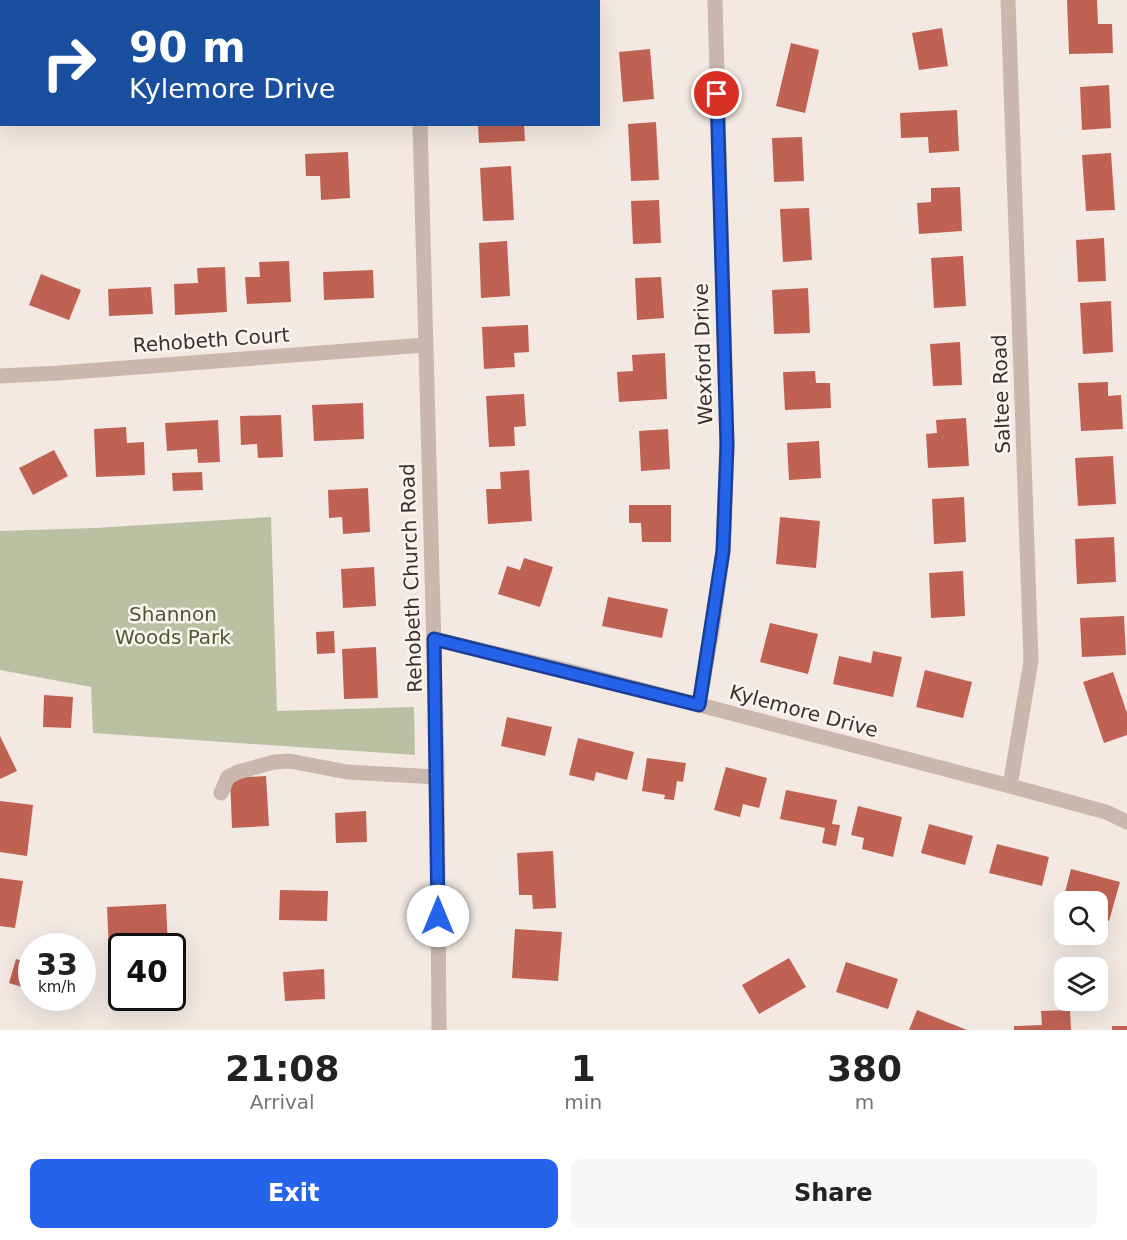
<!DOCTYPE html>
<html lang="en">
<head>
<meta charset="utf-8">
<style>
  body { margin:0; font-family:"DejaVu Sans",sans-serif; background:#f6f6f6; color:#222; height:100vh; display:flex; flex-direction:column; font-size:22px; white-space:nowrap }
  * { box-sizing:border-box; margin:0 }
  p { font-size:20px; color:#767676 }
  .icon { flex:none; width:33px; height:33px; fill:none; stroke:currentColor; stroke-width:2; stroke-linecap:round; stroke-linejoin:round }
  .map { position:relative; height:1030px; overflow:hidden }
  .sheet { display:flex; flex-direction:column; background:#fff; flex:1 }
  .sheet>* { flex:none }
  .banner { position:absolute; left:0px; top:0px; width:600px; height:126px; box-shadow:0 6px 24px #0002; background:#1a4fa0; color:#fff; overflow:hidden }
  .fabs { position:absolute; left:1054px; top:891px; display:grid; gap:12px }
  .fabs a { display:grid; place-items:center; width:54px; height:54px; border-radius:12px; background:#fff; box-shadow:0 6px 24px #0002; font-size:30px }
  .speed { position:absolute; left:18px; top:933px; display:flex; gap:12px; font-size:30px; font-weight:700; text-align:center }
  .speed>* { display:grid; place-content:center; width:78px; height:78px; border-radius:50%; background:#fff; box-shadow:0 6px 24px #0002; line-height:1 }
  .speed small { font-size:15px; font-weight:400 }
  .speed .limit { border:3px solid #111; border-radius:9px; background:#fff; color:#111 }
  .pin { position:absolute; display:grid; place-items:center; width:51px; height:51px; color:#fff; margin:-26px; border:3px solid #fff; border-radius:50%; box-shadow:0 2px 6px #0007 }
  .me { position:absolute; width:66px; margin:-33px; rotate:0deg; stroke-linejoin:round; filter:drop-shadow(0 0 4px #0008) }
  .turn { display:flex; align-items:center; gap:21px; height:126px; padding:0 30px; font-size:27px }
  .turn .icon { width:78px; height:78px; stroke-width:2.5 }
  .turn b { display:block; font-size:42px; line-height:51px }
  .eta { display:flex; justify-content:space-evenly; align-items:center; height:102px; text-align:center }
  .eta b { font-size:36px; font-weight:700; line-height:42px }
  .primary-button { display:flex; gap:12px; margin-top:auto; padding:12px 30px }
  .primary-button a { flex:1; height:69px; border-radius:12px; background:#2563eb; color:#fff; font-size:24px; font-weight:700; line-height:69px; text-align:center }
  .primary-button a+a { background:#f6f6f6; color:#222 }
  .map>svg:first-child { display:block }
</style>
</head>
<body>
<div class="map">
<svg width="1127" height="1030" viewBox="0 0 1127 1030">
  <rect width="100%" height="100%" fill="#f3e9e2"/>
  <g fill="#bac1a2">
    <polygon points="0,0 260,0 260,1 2,2 0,78"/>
    <polygon points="271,517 277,711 414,707 415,755 93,733 91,687 0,670 0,531 95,528"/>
  </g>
  <g fill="#bf6254">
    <polygon points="1067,0 1097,0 1098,24 1112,24 1113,53 1069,54"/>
    <polygon points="942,28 948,66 919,70 912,33"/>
    <polygon points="791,43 819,50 805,113 776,106"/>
    <polygon points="650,49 654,99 623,102 619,52"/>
    <polygon points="1109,85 1111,128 1082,130 1080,87"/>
    <polygon points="957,110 959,151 929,153 928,137 901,138 900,113"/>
    <polygon points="656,122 659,180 631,181 628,124"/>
    <polygon points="478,124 524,124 525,141 479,143"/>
    <polygon points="802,137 804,181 774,182 772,138"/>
    <polygon points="348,152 350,198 321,200 320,176 306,176 305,154"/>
    <polygon points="1111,153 1115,210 1086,211 1082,155"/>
    <polygon points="511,166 514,220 483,221 480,168"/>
    <polygon points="960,187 962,231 919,234 917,203 931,202 931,188"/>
    <polygon points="659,200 661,243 633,244 631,201"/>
    <polygon points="809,208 812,260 783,262 780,209"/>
    <polygon points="1104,238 1106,281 1078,282 1076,240"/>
    <polygon points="507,241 510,296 481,298 479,243"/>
    <polygon points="963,256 966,306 934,308 931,258"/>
    <polygon points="289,261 291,302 247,304 245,277 260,277 259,262"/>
    <polygon points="225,267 227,312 175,315 174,284 198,283 197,268"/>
    <polygon points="373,270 374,298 324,300 323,272"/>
    <polygon points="41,274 81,290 69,320 29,305"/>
    <polygon points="661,277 664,318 637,320 635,278"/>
    <polygon points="151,287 153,314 109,316 108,289"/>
    <polygon points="808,288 810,333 774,334 772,290"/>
    <polygon points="1111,301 1113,352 1083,354 1080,303"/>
    <polygon points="528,325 529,352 514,353 515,367 484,369 482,327"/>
    <polygon points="960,342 962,385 933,386 930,344"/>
    <polygon points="665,353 667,399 619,402 617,372 633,371 632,355"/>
    <polygon points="815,371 816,383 830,383 831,408 785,410 783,372"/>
    <polygon points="1108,382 1108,396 1121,395 1123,429 1081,431 1078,383"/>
    <polygon points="524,394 526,426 514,427 515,446 489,447 486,396"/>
    <polygon points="363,403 364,439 314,441 312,405"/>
    <polygon points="281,415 283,457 258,458 257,444 241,445 240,416"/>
    <polygon points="966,418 969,466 928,468 926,434 937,433 936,420"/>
    <polygon points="218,420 220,462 198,463 197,449 167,451 165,423"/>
    <polygon points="126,427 127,443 144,442 145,475 96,477 94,429"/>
    <polygon points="668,429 670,469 641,471 639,431"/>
    <polygon points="819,441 821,478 789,480 787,443"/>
    <polygon points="54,450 68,476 33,495 19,468"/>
    <polygon points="1113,456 1116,504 1078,506 1075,458"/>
    <polygon points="529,470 532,521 488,524 486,489 501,489 500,472"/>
    <polygon points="202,472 203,490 173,491 172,473"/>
    <polygon points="368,488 370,532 343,534 342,517 329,518 328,490"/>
    <polygon points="964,497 966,542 934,544 932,499"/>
    <polygon points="629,505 671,505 671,542 642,542 641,523 629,523"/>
    <polygon points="780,517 820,521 816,568 776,564"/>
    <polygon points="1114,537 1116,582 1077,584 1075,539"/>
    <polygon points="524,558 553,567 540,607 498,594 507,566 520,570"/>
    <polygon points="374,567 376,606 343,608 341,569"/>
    <polygon points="963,571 965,616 931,618 929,573"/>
    <polygon points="608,597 668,609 662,638 602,626"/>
    <polygon points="1124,616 1126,655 1082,657 1080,618"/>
    <polygon points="770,623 818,634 808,674 760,662"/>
    <polygon points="334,631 335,653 317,654 316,632"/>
    <polygon points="376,647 378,698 344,699 342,649"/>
    <polygon points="873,651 902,657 893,697 833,684 839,656 871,663"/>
    <polygon points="925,670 972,682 963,718 916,707"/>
    <polygon points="1113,672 1127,713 1127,735 1104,743 1083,682"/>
    <polygon points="44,695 73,697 71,728 43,727"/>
    <polygon points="507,717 552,727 545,756 501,746"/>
    <polygon points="0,736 17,771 0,779"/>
    <polygon points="578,738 634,752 627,780 596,772 594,781 569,775"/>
    <polygon points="647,758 686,763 683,782 677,781 674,800 664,799 665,795 642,791"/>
    <polygon points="726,767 767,778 759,808 743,804 740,817 714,810"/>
    <polygon points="266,776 269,826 232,828 230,778"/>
    <polygon points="786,790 837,800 832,824 840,825 836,846 822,843 825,828 780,819"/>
    <polygon points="0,801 33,805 27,856 0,852"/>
    <polygon points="858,806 902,817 893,857 862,849 864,838 851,835"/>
    <polygon points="366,811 367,842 336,843 335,813"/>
    <polygon points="929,824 973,836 965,865 921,853"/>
    <polygon points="997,844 1049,857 1042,886 989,873"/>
    <polygon points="553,851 556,908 533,909 532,895 519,895 517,853"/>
    <polygon points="1071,869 1120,882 1109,921 1098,918 1098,902 1063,900"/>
    <polygon points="0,878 23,881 15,928 0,926"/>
    <polygon points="280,890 328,891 327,921 279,920"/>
    <polygon points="166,904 168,946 122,946 122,949 109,950 107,907"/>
    <polygon points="515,929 562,932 558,981 512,978"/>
    <polygon points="789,958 806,987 759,1014 742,985"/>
    <polygon points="16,959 32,964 32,990 9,983"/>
    <polygon points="846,962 898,979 888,1009 836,992"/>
    <polygon points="324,969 325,999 285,1001 283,972"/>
    <polygon points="917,1010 967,1030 909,1030"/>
    <polygon points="1070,1010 1071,1030 1014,1030 1014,1026 1042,1025 1041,1011"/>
    <rect x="1112" y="1026" width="15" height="4"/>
  </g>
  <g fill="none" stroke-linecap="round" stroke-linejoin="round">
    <g stroke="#cab8ae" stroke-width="15">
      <polyline points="418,0 418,2"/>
      <polyline points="1008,0 1031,661 1010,786"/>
      <polyline points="420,124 437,760 439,1030"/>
      <polyline points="0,376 59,373 425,345"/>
      <polyline points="434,639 566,670 1010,786 1106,812 1127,822"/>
      <polyline points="699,705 713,624 723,551 727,445 715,0"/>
      <polyline points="221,793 228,777 238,772 274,762 289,761 347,772 437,777"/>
    </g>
  </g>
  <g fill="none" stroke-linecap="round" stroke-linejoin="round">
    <defs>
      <polyline id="route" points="438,916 434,639 699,705 723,551 727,445 717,94"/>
    </defs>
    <use href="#route" stroke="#184099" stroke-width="15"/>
    <use href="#route" stroke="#2563eb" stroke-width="10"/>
  </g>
  <g text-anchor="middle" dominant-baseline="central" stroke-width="5" stroke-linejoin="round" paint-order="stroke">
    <g font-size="20" fill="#3a2f2c" stroke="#faf4ef">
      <text transform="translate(211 340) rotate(-4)">Rehobeth Court</text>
      <text transform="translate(703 354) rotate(-92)">Wexford Drive</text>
      <text transform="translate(1001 394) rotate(-92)">Saltee Road</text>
      <text transform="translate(411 578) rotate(-92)">Rehobeth Church Road</text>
      <text transform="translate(804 711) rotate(15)">Kylemore Drive</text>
    </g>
    <g font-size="20" fill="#4d5731" stroke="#faf4ef">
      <text x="173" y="614">Shannon<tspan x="173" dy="23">Woods Park</tspan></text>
    </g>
  </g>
</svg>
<div class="fabs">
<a><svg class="icon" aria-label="search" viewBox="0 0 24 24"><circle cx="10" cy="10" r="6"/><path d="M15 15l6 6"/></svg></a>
<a><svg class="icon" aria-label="layers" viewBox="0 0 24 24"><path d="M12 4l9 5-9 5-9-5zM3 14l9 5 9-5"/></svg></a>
</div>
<div class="speed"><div>33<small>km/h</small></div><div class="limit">40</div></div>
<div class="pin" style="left:717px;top:94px;background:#d93025"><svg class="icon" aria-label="arrive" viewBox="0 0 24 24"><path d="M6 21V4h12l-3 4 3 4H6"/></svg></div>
<svg class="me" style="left:438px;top:916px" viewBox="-20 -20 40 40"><circle r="19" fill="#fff"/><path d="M0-13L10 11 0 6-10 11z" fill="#2563eb"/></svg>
<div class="banner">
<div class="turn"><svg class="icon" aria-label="right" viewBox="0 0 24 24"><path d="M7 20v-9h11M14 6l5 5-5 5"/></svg><div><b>90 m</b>Kylemore Drive</div></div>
</div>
</div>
<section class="sheet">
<div class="eta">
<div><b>21:08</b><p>Arrival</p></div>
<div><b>1</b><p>min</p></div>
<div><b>380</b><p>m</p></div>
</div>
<div class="primary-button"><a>Exit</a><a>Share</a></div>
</section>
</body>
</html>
